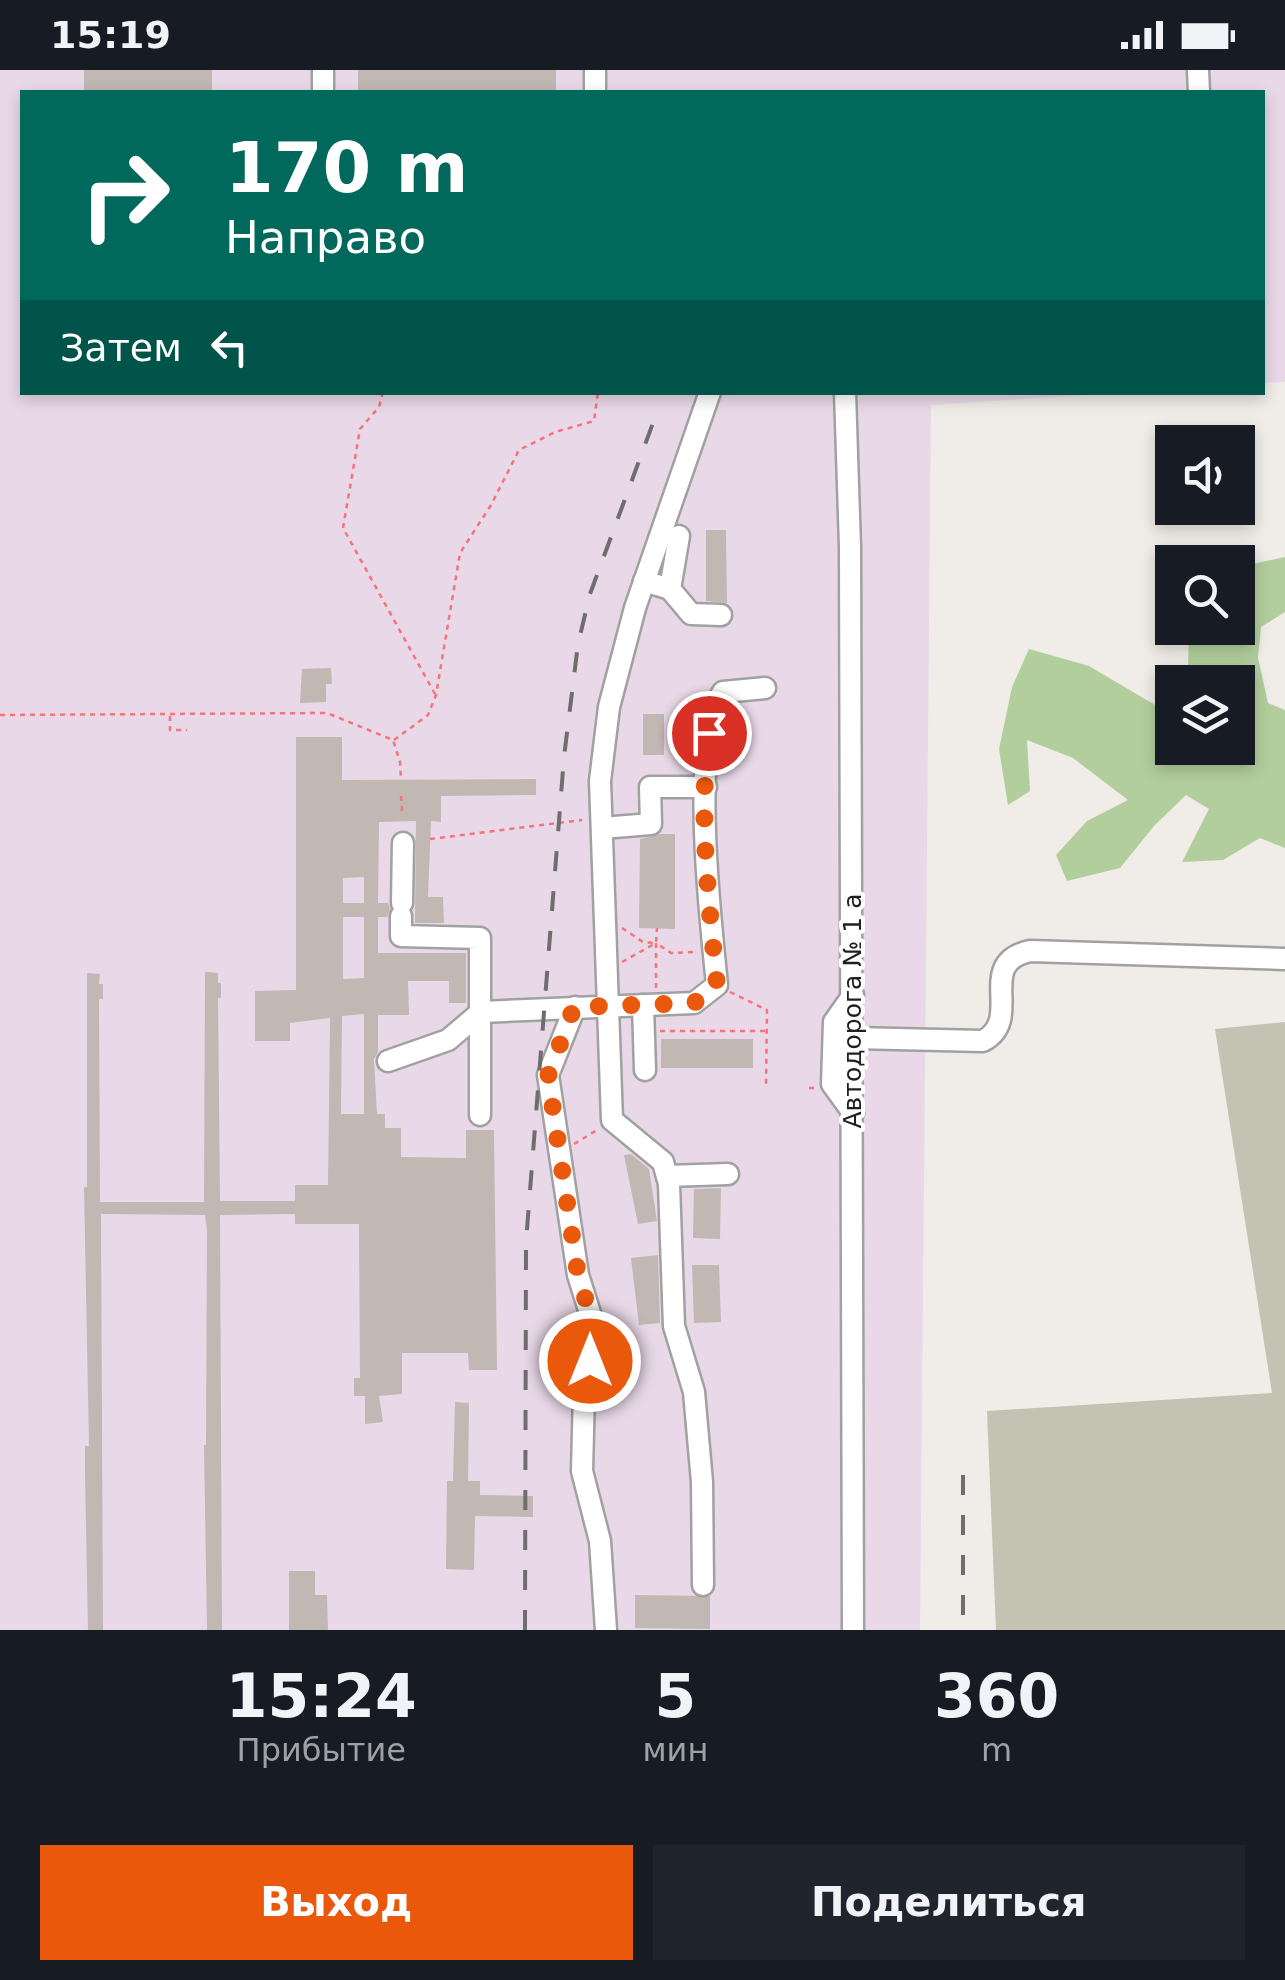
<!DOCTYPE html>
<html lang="ru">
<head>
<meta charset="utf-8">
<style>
  body { margin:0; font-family:"DejaVu Sans",sans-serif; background:#20242c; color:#f1f3f6; height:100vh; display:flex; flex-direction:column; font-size:38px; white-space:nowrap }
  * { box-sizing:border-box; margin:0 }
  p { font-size:32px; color:#9ea1a6 }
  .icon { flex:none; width:55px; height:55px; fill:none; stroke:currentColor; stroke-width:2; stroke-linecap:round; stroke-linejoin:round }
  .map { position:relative; height:1560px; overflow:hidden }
  .sheet { display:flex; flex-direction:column; background:#171b24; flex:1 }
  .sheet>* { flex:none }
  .hud { position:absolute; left:20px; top:20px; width:1245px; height:305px; border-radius:0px; box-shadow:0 5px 15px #0003; background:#00695c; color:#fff; overflow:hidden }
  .controls { position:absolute; left:1155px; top:355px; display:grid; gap:20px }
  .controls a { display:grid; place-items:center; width:100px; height:100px; border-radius:0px; background:#171b24; box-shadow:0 5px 15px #0003; font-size:50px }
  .pin { position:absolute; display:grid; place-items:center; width:85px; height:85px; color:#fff; margin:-42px; border:5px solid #fff; border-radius:50%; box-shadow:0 2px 10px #0007 }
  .me { position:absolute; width:110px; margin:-55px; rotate:0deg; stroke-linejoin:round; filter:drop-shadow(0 0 8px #0008) }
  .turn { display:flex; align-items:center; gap:35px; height:210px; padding:0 40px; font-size:45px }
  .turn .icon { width:130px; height:130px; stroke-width:2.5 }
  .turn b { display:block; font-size:70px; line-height:85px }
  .then { display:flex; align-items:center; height:95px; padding:0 40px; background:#0003; gap:20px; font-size:38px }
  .eta { display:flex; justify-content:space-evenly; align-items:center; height:170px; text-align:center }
  .eta b { font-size:60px; font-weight:700; line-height:70px }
  .primary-button { display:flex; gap:20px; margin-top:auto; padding:20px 40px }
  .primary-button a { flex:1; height:115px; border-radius:0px; background:#ea580c; color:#fff; font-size:40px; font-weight:700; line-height:115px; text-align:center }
  .primary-button a+a { background:#20242c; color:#f1f3f6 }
  .status { display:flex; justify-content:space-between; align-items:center; height:70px; padding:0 50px; background:#171b24; direction:ltr }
  .status svg { height:28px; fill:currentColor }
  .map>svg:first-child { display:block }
</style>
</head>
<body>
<div class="status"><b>15:19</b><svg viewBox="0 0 49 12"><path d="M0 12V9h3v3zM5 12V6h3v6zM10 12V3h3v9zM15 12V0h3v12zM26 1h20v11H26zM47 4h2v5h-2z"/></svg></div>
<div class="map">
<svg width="1285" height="1560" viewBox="0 0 1285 1560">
  <rect width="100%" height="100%" fill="#f0ece7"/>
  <polygon fill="#e9d9e8" points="0,0 1285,0 1285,312 1263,313 1262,22 22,22 22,322 1116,323 931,335 920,1560 0,1560"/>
  <polygon fill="#c4c2b3" points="1285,952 1285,1560 996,1560 987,1341 1272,1323 1215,959"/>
  <polygon fill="#b2ce9d" points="1213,476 1247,495 1285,487 1285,542 1261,557 1258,588 1268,633 1285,640 1285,778 1260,768 1223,790 1182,792 1209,739 1186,725 1154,756 1120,798 1067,811 1056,785 1087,751 1128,730 1073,688 1027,670 1030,721 1008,735 999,679 1012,617 1029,579 1089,596 1167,642 1172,633 1172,678 1238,678 1238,612 1183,612 1188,601 1189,558 1238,558 1238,492 1203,492"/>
  <g fill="#c1b7b3" fill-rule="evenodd">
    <rect x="84" y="0" width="128" height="22"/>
    <rect x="358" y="0" width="198" height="22"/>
    <polygon points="706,460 726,460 727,533 706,531"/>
    <polygon points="331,598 332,614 326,614 326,632 300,633 302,599"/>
    <rect x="643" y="644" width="21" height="41"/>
    <path d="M296 667H342V710L536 709V725L441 726V752L431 751 428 827H443L444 853H415L416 751 379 752 378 833H388L390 839 387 847H378V883H466V933H449V911H408L409 945H378V982L374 989 377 1044H385V1058H401V1087L466 1088V1060H494L497 1300H469L468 1283H402V1324L379 1326 383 1352 365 1354V1326H354V1308H360L359 1154H295V1144L220 1145 222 1560H207L204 1375H206L207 1160 205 1145 101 1144 103 1560H88L85 1403V1376H89L84 1117H87V903L100 904 99 914H103V929H99L100 1132H204L205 902 218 903V913H221V928H218L220 1131H295V1115H328L330 948 290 953V971H255V921L296 920ZM364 807V833H343V808ZM343 847H364V908L343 909ZM364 944V1044H341L342 946Z"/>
    <polygon points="660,764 675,764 675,859 639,858 640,769"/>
    <rect x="661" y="969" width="92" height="29"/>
    <polygon points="631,1084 649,1099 657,1151 638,1154 624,1085"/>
    <polygon points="721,1118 720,1169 693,1168 694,1119"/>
    <polygon points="658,1185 660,1253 639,1255 631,1188"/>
    <polygon points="692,1195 719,1195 721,1252 694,1253"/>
    <polygon points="455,1332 469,1333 468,1411 480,1411 480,1425 533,1426 533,1447 475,1446 474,1500 446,1499 447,1411 453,1411"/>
    <polygon points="289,1501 315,1501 315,1525 327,1525 328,1560 289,1560"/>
    <polygon points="635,1525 710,1526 710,1559 635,1558"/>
  </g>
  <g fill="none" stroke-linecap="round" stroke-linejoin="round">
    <defs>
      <g id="minor">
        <polyline points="323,0 323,22"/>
        <polyline points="595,0 595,22"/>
        <polyline points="1198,0 1199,22"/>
        <polyline points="845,322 850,477 853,1560"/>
        <polyline points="644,511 670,519 691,544 721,545"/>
        <polyline points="670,519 679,466"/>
        <polyline points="602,758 651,754 650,717 706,717"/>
        <polyline points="402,833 403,773"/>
        <polyline points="401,846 401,866 480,868 480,1045"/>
        <polyline points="853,925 834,952 832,1014 853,1043"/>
        <polyline points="643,935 645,1000"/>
        <polyline points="575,937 548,1005 578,1205 595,1259 584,1322 582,1401 600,1471 606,1560"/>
        <path d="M853 968 983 971C1025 949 974 893 1030 881L1285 889"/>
        <path d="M388 991 448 970 481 942 694 933 717 915C711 854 689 668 723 622L765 618"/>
        <polyline points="667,1106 728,1104"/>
        <polyline points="703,1515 702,1412 694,1322 674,1256 669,1114 663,1092 612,1050 600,711 609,637 635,538 710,322"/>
      </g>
    </defs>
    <use href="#minor" stroke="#a1a1a1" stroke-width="25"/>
    <g stroke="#f47479" stroke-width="2.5" stroke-dasharray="5 5" stroke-linecap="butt">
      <polyline points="383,322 379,337 360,359 343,458 435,624"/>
      <polyline points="0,645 327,643 393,670 400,692 401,710"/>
      <polyline points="170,646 170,660 187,660"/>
      <polyline points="394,670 428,645 436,625 460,483 491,435 519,380 555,362 594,351 598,322"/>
      <polyline points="401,726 402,741"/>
      <polyline points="430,769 582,750"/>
      <polyline points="622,858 643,872 655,873"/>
      <polyline points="622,892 656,873 657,858"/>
      <polyline points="656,918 656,873 671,883 695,882"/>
      <polyline points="730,922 767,940 766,1017"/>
      <polyline points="660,961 766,961"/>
      <polyline points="809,1018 818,1018"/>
      <polyline points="574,1074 597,1060"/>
    </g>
    <use href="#minor" stroke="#fff" stroke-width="20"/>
    <g stroke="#6e6e6e" stroke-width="4" stroke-dasharray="20 20" stroke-linecap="butt">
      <polyline points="963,1405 963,1560"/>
      <polyline points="525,1560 526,1172 564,687 578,574 590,524 653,353"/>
    </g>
  </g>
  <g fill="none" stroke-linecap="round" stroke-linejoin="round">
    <path stroke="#ea580c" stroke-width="18" stroke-dasharray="0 32.4" d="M590 1291 595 1260 578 1205 548 1006 574 937 694 933 717 915C709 832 698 746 709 663"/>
  </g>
  <g text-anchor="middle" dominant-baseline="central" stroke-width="8" stroke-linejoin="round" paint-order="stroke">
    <g font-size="25" fill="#202020" stroke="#fff">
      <text transform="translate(852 941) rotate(-90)">Автодорога № 1 а</text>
    </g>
  </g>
</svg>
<div class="controls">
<a><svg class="icon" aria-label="sound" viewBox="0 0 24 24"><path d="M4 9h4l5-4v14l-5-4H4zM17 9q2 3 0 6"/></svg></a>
<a><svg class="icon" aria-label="search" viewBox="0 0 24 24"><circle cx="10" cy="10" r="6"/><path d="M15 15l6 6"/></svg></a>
<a><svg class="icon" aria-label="layers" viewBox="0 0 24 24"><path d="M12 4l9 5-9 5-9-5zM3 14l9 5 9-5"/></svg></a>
</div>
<div class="pin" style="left:709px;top:663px;background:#d93025"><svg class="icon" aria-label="arrive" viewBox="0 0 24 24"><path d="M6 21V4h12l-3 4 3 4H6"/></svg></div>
<svg class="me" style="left:590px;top:1291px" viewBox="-20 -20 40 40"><circle r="17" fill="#ea580c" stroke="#fff" stroke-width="3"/><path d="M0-11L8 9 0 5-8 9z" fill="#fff"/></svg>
<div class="hud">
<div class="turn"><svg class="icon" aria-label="right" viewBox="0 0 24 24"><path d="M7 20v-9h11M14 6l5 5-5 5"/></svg><div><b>170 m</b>Направо</div></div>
<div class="then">Затем<svg class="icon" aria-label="left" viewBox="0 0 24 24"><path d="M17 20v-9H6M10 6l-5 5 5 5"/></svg></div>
</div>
</div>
<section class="sheet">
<div class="eta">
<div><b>15:24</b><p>Прибытие</p></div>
<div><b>5</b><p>мин</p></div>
<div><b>360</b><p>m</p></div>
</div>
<div class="primary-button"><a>Выход</a><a>Поделиться</a></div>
</section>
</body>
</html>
